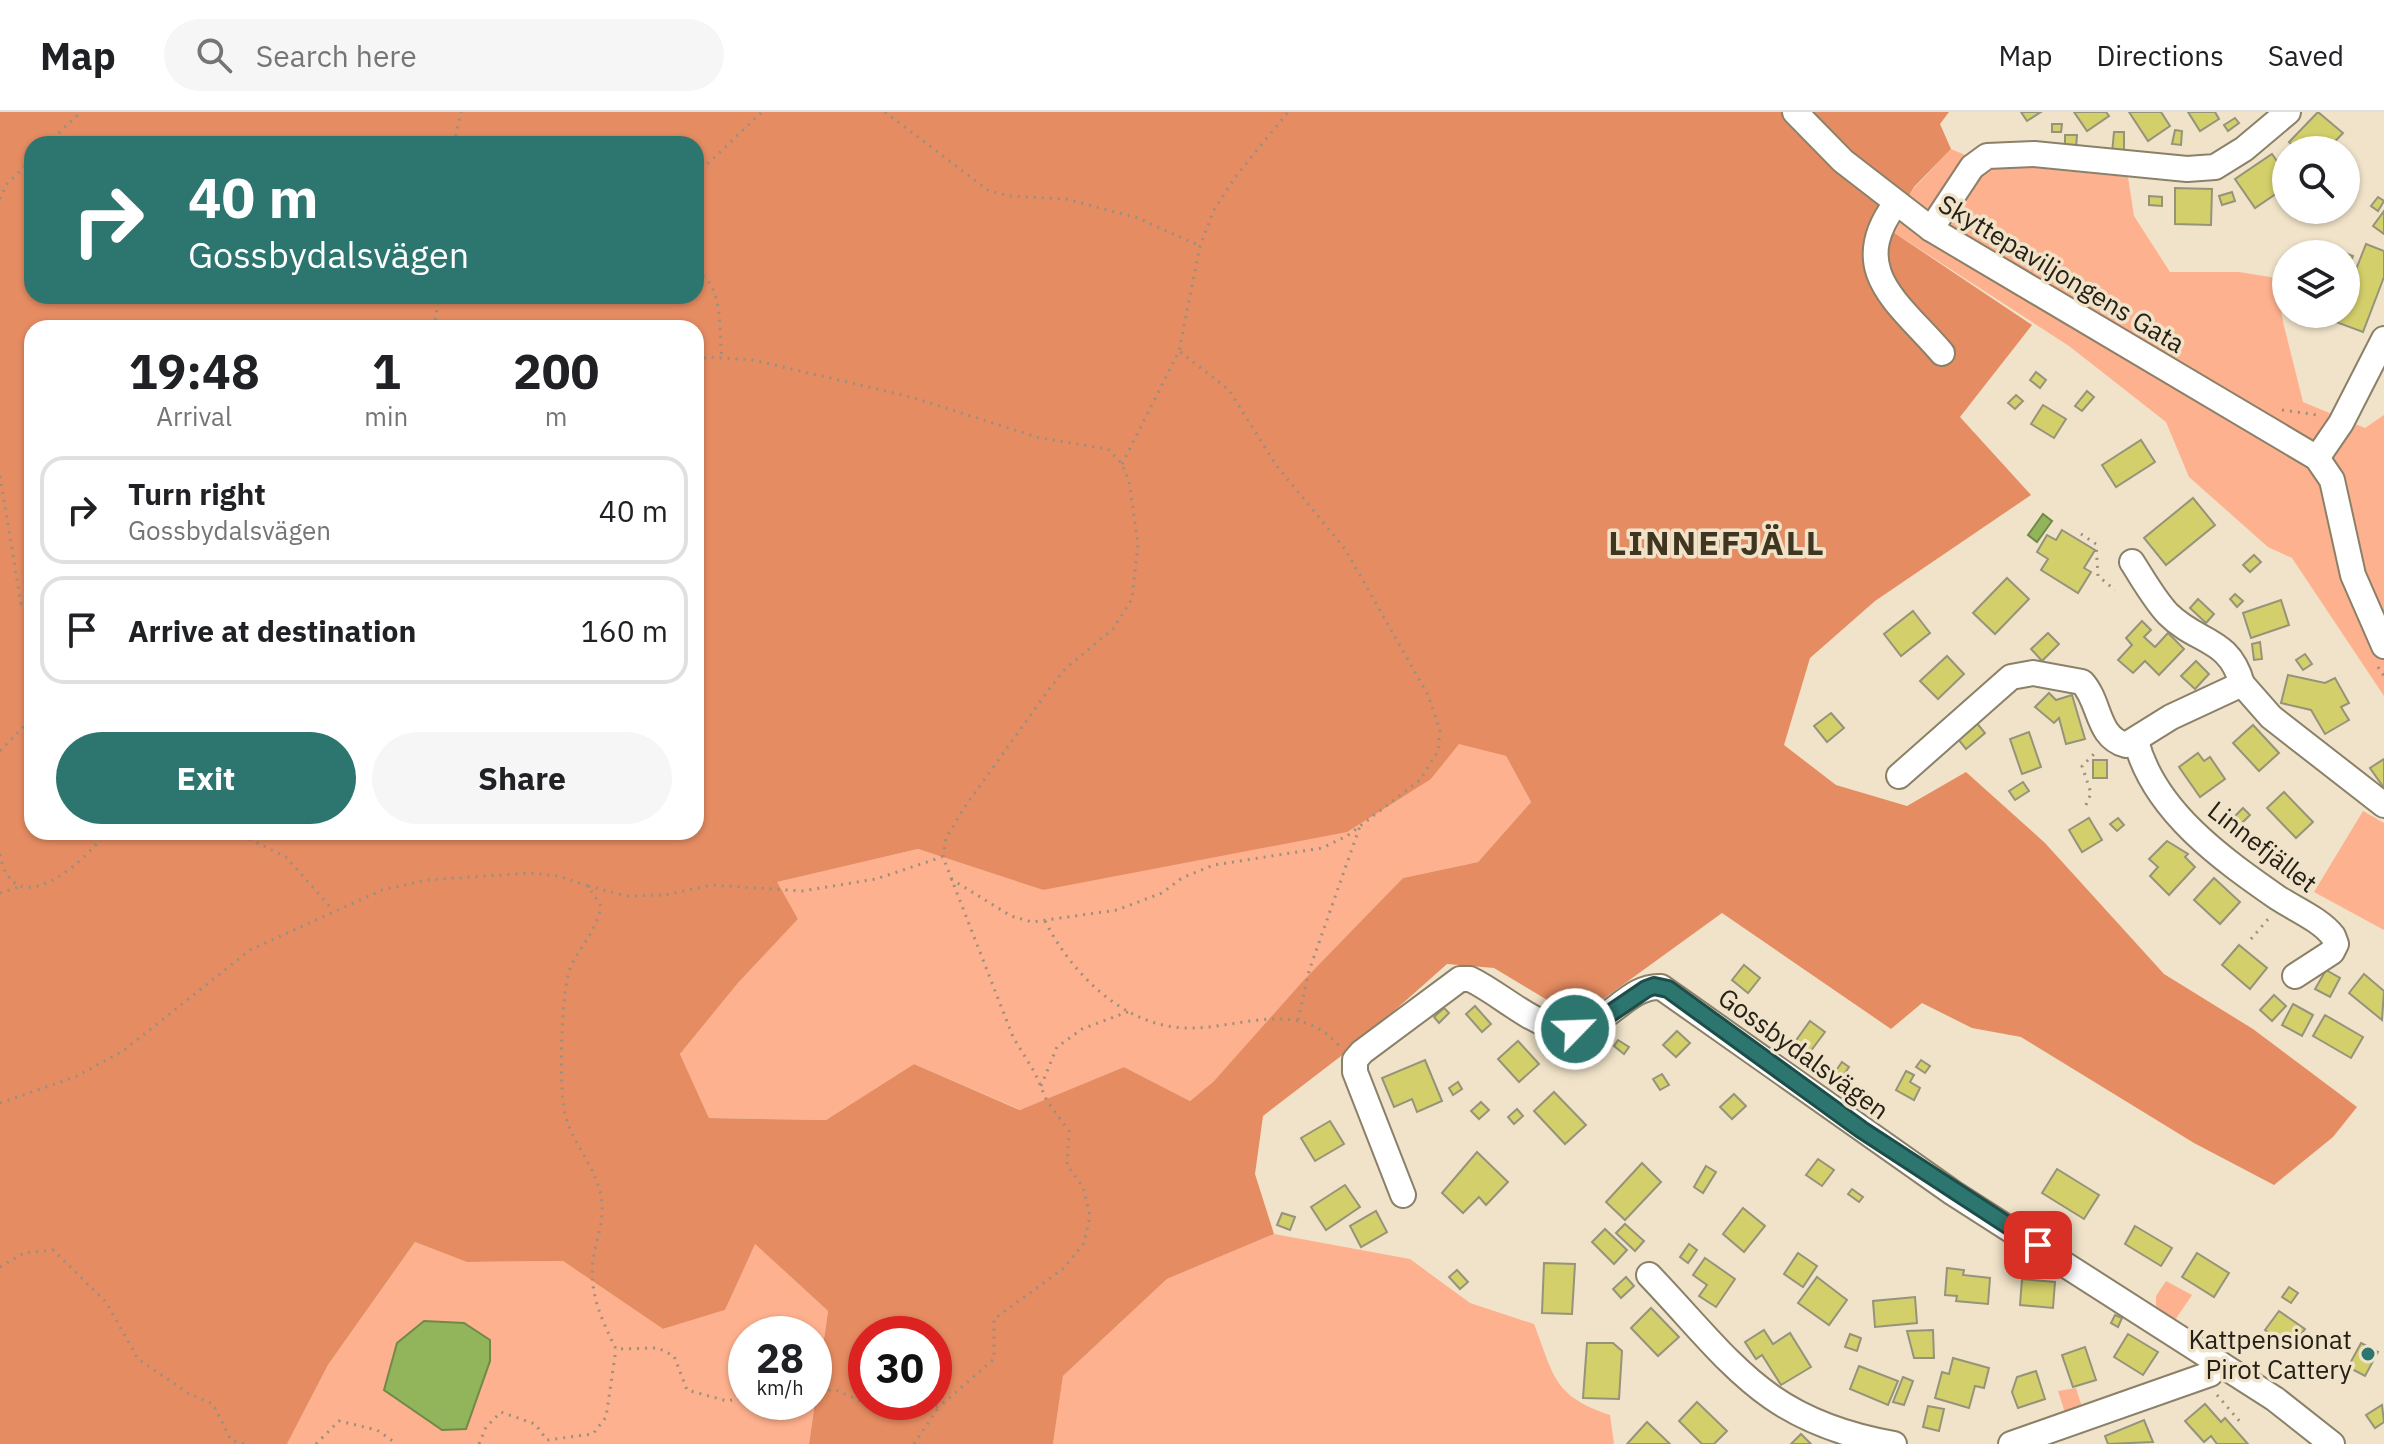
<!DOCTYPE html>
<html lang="en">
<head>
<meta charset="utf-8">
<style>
  body { margin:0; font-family:"IBM Plex Sans",sans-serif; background:#f6f6f6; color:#202124; height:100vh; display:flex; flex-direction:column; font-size:30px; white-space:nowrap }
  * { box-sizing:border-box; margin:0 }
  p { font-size:26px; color:#757577 }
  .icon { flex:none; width:44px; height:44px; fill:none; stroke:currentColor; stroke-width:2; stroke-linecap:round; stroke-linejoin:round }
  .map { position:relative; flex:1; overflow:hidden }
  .side { position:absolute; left:24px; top:208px; width:680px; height:520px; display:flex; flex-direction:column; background:#fff; border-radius:24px; box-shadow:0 2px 6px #0004 }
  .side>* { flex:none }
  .banner { position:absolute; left:24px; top:24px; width:680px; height:168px; border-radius:24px; box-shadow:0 2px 6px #0004; background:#2d7670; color:#fff; overflow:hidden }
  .controls { position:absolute; left:2272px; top:24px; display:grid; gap:16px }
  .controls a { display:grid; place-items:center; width:88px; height:88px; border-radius:50%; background:#fff; box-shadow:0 2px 6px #0004; font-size:40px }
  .speed { position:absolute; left:728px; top:1204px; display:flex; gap:16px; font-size:40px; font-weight:700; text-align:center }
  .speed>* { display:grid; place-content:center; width:104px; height:104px; border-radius:50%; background:#fff; box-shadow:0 2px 6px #0004; line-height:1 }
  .speed small { font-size:20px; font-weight:400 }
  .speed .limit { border:12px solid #d22; background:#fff; color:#111 }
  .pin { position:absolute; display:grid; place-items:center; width:68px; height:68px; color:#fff; margin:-34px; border-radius:16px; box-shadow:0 4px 12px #0006 }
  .me { position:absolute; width:88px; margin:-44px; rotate:66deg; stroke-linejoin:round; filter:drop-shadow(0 0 6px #0008) }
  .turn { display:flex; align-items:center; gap:28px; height:168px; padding:0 32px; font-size:36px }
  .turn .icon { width:104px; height:104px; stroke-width:2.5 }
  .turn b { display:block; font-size:56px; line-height:68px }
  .eta { display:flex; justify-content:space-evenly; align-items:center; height:136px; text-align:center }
  .eta b { font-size:48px; font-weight:800; line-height:56px }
  .action { display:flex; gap:16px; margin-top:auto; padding:16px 32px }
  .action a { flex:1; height:92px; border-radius:48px; background:#2d7670; color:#fff; font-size:32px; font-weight:800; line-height:92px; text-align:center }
  .action a+a { background:#f6f6f6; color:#202124 }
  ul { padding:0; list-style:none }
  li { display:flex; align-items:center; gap:24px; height:108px; margin:0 16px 12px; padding:0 16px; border:4px solid #e0e0e0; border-radius:24px }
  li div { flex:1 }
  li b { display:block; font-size:30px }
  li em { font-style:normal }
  header { display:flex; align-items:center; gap:48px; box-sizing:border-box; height:112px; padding:0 40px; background:#fff; border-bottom:2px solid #e0e0e0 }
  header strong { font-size:38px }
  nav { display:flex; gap:44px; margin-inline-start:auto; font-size:28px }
  .search { width:560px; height:72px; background:#f6f6f6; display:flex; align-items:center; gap:20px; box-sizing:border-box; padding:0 28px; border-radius:44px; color:#757577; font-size:30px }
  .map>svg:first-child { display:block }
</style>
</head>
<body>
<header>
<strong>Map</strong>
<div class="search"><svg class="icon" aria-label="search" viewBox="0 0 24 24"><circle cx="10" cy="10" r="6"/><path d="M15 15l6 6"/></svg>Search here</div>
<nav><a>Map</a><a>Directions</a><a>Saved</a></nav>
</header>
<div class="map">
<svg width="2384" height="1332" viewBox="0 0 2384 1332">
  <rect width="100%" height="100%" fill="#f0e3c9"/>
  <g fill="#feb18e" fill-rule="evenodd">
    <polygon points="1951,37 1984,51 2128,65 2134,104 2170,160 2239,160 2276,166 2283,210 2303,290 2365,316 2384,303 2384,584 2292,446 2268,435 2189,365 2166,310 2069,234 1890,118 1914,76"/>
    <polygon points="1459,631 1506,644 1531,690 1478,750 1403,766 1214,969 1190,989 1124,955 1021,998 914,952 826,1008 709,1006 680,942 738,871 798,807 776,770 918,737 1043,778 1431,667"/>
    <polygon points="2363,699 2384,711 2384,818 2314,780"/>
    <path d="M1274 1122 1410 1147 1470 1191 1534 1212C1554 1264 1553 1284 1610 1303L1614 1332H1053L1063 1264 1167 1167Z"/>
    <path d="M415 1130 468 1150 563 1149 663 1217 725 1198 754 1131 828 1199 809 1332H287L328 1253ZM746 1222H814V1290H746Z"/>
    <polygon points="2166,1169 2192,1183 2175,1208 2156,1194 2156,1184"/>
    <polygon points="2076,1276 2081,1292 2078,1302 2067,1307 2058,1279"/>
  </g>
  <path fill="#e68c62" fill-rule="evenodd" d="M0 0H1949L1940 12 1951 37 1914 75 1890 118 2032 213 1960 305 2031 383 1875 489 1810 546 1784 633 1836 673 1907 694 1966 660 2045 731 2164 862 2253 917 2357 995 2333 1025 2274 1073 2194 1031 2021 925 1972 916 1922 891 1891 917 1722 801 1577 906 1494 856 1447 852 1358 931 1263 1004 1255 1062 1274 1122 1167 1167 1063 1264 1053 1332H809L828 1199 755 1132 725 1198 663 1217 563 1149 467 1150 415 1130 328 1253 287 1332H0ZM32 32H696V184H32ZM32 216H696V720H32ZM1459 632 1506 644 1531 690 1478 750 1403 766 1304 868 1214 969 1190 989 1124 955 1020 998 914 952 826 1008 709 1006 680 942 738 871 798 807 777 770 918 737 1043 778 1347 720 1431 667ZM866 1222H934V1290H866Z"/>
  <g fill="#92b55b" stroke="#718947" stroke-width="2">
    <polygon points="2043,402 2052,409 2037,430 2028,423"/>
    <polygon points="424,1209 464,1211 490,1228 490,1249 466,1317 442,1318 384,1278 397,1231"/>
  </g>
  <g fill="#d3cf6a" stroke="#95947a" stroke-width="2">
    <polygon points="2021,0 2041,0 2027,9"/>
    <polygon points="2074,0 2106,0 2109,4 2087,19"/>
    <polygon points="2129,0 2161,0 2170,14 2148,29"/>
    <polygon points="2188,0 2215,0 2219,7 2200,19"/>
    <polygon points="2318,0 2343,21 2327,38 2297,38 2289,30"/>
    <polygon points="2235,6 2239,11 2228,19 2224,13"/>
    <polygon points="2052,12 2062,12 2061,20 2052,20"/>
    <polygon points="2175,18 2182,19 2181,33 2172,32"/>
    <polygon points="2114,20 2124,20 2124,42 2112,41"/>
    <polygon points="2065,23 2077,23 2076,36 2065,36"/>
    <polygon points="2272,42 2286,62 2286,75 2255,96 2235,67"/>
    <polygon points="2175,76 2212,77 2211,113 2175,112"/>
    <polygon points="2232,80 2235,89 2222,93 2219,84"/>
    <polygon points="2149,84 2162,85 2162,94 2149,93"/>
    <polygon points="2378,85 2384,89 2378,99 2371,94"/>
    <polygon points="2384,99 2384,122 2373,114"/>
    <polygon points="2366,132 2384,139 2384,165 2363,220 2336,210 2339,202 2346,202 2346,183"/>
    <polygon points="2345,141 2353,144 2348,156 2346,155"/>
    <polygon points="2036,260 2046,268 2040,276 2030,268"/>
    <polygon points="2087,279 2094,285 2082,299 2075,294"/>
    <polygon points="2016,283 2023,289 2015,297 2008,291"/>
    <polygon points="2043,293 2066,307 2054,326 2031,312"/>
    <polygon points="2141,328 2155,350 2116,375 2102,353"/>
    <polygon points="2193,386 2215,413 2166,453 2144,426"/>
    <polygon points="2062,418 2095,438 2084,456 2091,460 2078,481 2041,458 2048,447 2037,440 2047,423 2056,428"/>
    <polygon points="2254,443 2261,450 2250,460 2243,453"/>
    <polygon points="2007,466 2029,487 1995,522 1973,501"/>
    <polygon points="2235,482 2243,489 2237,495 2230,487"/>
    <polygon points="2198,487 2214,502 2206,511 2190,496"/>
    <polygon points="2281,488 2289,513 2251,526 2243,501"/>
    <polygon points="1913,499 1930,521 1901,544 1884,522"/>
    <polygon points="2142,509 2151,518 2144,525 2155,535 2168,521 2184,537 2159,563 2145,549 2133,561 2118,548 2132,533 2126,526"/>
    <polygon points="2048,521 2059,532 2042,549 2031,537"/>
    <polygon points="2260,530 2262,547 2254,548 2252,532"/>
    <polygon points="2305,542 2312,552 2303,558 2296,548"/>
    <polygon points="1947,544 1964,562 1938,587 1920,569"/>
    <polygon points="2196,549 2209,562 2195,577 2181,564"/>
    <polygon points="2288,563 2325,571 2335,566 2349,591 2341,595 2349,608 2325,622 2311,598 2281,591"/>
    <polygon points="2049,581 2056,588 2072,583 2085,627 2066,632 2059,606 2054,611 2035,595"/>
    <polygon points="1831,601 1844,616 1827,630 1814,614"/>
    <polygon points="1976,610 1985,621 1966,637 1957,626"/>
    <polygon points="2253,613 2279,641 2259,659 2233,631"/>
    <polygon points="2029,620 2041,655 2022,662 2010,627"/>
    <polygon points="2198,641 2204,649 2210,645 2225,667 2200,685 2179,655"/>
    <polygon points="2384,647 2384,676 2370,656"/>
    <rect x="2093" y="648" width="14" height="18"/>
    <polygon points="2023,670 2029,679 2015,688 2009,679"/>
    <polygon points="2284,680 2313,710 2296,726 2267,696"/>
    <polygon points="2243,696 2250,703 2241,712 2234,705"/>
    <polygon points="2089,706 2102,728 2082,740 2069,718"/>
    <polygon points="2118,706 2124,713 2117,719 2110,712"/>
    <polygon points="2167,729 2188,742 2185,745 2195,755 2169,783 2150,764 2158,755 2149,747"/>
    <polygon points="2214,766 2240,790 2220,812 2194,788"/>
    <polygon points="2239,833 2267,856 2250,877 2222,853"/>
    <polygon points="1744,853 1760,866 1748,881 1732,868"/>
    <polygon points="2326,858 2340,866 2330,885 2315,877"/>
    <polygon points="2364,862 2384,879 2382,908 2349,881"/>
    <polygon points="2274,883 2286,894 2272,909 2260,898"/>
    <polygon points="2293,892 2313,903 2302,924 2282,913"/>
    <polygon points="1475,894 1491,912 1482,920 1466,902"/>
    <polygon points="1444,896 1449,901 1439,911 1434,905"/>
    <polygon points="2325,903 2363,925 2351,946 2313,924"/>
    <polygon points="1810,909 1825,920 1807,944 1792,934"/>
    <polygon points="1677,919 1690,931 1676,945 1663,933"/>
    <polygon points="1618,928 1629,935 1624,942 1614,934"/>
    <polygon points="1518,929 1539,952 1519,970 1498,947"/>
    <polygon points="1425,948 1442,989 1417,1000 1412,987 1394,995 1382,966"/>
    <polygon points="1921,948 1930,954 1925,961 1916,955"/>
    <polygon points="1842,950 1849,955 1840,968 1833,963"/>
    <polygon points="1906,959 1914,963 1910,970 1920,976 1914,988 1896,978"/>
    <polygon points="1662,962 1669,973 1660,978 1653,967"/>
    <polygon points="1458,970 1462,977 1453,983 1449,976"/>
    <polygon points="1554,980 1586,1013 1565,1032 1534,999"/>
    <polygon points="1734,982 1746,994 1732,1007 1720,995"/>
    <polygon points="1481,990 1489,998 1479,1007 1471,999"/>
    <polygon points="1517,997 1523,1004 1514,1012 1508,1005"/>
    <polygon points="1330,1009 1344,1032 1315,1049 1301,1026"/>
    <polygon points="1477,1040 1508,1070 1486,1093 1479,1085 1463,1101 1442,1081"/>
    <polygon points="1818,1047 1834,1058 1822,1074 1806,1063"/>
    <polygon points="1642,1051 1661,1070 1625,1108 1606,1090"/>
    <polygon points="1706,1054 1716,1060 1703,1081 1694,1075"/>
    <polygon points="2057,1057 2099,1083 2084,1107 2042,1081"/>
    <polygon points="1345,1073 1360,1095 1326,1118 1311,1095"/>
    <polygon points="1852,1077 1863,1085 1859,1090 1848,1082"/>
    <polygon points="1743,1096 1765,1114 1744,1140 1723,1122"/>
    <polygon points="1376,1099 1387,1120 1361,1135 1350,1114"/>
    <polygon points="1282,1101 1295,1105 1290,1118 1277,1113"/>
    <polygon points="1625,1112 1644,1129 1635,1139 1616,1121"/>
    <polygon points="2135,1114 2172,1136 2161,1154 2125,1132"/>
    <polygon points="1605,1117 1627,1138 1614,1152 1592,1130"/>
    <polygon points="1689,1132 1697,1138 1688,1151 1680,1145"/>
    <polygon points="1798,1141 1817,1154 1803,1175 1784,1162"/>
    <polygon points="2197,1141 2229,1161 2214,1185 2182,1165"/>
    <polygon points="1705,1146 1735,1167 1716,1195 1699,1184 1707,1173 1693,1163"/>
    <polygon points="1544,1151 1575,1152 1572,1202 1542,1201"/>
    <polygon points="1947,1156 1964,1158 1963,1163 1990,1166 1988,1192 1956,1189 1957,1184 1945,1183"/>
    <polygon points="1457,1158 1468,1170 1460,1177 1449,1165"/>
    <polygon points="1626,1165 1634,1174 1621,1186 1613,1177"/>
    <polygon points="1817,1165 1847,1188 1829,1213 1798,1191"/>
    <polygon points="2022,1167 2055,1170 2053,1196 2020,1193"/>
    <polygon points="2289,1175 2298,1181 2291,1191 2282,1185"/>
    <polygon points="1915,1185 1917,1211 1875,1215 1873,1189"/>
    <polygon points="1651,1196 1679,1225 1658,1244 1631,1216"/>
    <polygon points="2279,1199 2305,1217 2291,1236 2265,1218"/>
    <polygon points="2115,1203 2122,1206 2118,1215 2111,1211"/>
    <polygon points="1764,1218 1773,1232 1790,1221 1811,1255 1781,1273 1762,1243 1756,1247 1745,1230"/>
    <polygon points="1933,1218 1934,1246 1914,1246 1907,1219"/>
    <polygon points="1850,1222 1861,1226 1857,1239 1845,1235"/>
    <polygon points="2128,1222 2158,1240 2143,1263 2114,1245"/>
    <polygon points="1587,1231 1613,1231 1622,1239 1619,1287 1583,1286"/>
    <polygon points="2361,1231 2378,1240 2365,1264 2348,1255"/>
    <polygon points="2085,1235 2096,1268 2073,1275 2062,1243"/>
    <polygon points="1953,1246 1989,1256 1984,1276 1975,1274 1969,1296 1935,1286 1942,1260 1949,1262"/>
    <polygon points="1859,1254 1898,1269 1888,1293 1850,1277"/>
    <polygon points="2036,1259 2045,1287 2018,1296 2012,1280 2017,1265"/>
    <polygon points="1903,1265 1913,1269 1904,1293 1893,1290"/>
    <polygon points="1697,1290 1727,1319 1714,1332 1702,1332 1679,1309"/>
    <polygon points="2205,1292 2221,1310 2225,1306 2248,1332 2217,1332 2211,1324 2204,1330 2185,1309"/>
    <polygon points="2382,1293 2384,1310 2375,1316 2366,1303"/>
    <polygon points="1928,1294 1944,1297 1939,1319 1923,1315"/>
    <polygon points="2144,1308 2153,1330 2108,1332 2105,1324"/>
    <polygon points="1647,1310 1670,1332 1627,1332"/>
    <polygon points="1801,1322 1811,1332 1791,1332"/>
  </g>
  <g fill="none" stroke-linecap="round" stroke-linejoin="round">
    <defs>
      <g id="minor">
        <polyline points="1795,0 1843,49 1931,117 2317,346 2332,368 2353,463 2384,534"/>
        <path d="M1896 91C1846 158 1898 190 1942 241"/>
        <polyline points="1931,117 1972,55 1987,44 2034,42 2187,57 2215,55 2244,37 2288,0"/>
        <polyline points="2317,346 2341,311 2384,227"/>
        <path d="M2132 450C2143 467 2154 487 2168 502 2198 532 2229 525 2242 572"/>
        <path d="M2136 629C2154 699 2222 747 2278 786 2295 797 2321 808 2333 824L2336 832 2332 840 2295 864"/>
        <path d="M1899 664 2011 565 2033 561 2082 570C2101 590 2096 625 2126 633L2171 605 2242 572 2271 605 2384 693"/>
        <path d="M1403 1083 1355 960V948L1362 940 1460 867H1470C1497 880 1521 903 1550 914 1601 932 1622 872 1661 875L1953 1081 2275 1287 2332 1332"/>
        <path d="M1649 1163C1733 1251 1764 1309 1894 1332"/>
        <polyline points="2011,1332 2210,1262 2220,1252"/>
      </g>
    </defs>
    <use href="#minor" stroke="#8b8068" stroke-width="28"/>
    <g stroke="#99907d" stroke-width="3" stroke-dasharray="2 6" stroke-linecap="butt">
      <polyline points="885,0 989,79 1010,84 1066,87 1138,106 1200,134"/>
      <polyline points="47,32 81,0"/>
      <polyline points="454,32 461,0"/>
      <polyline points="696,63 762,0"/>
      <polyline points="0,87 6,73 32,47"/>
      <path d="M696 160C725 172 718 220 722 246"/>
      <polyline points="434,216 439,184"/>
      <polyline points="696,248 708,245 753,248 911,285 1040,326 1108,337 1122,352 1129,369 1138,432 1132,487 1113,517 1066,556 1050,576 964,696 946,726 943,745 1013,925 1035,961 1047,989 1069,1019 1067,1053 1083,1075 1090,1104 1084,1131 1064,1156 994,1207 994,1247 940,1294 915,1299 878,1297 836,1278 814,1278"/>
      <polyline points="2282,298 2318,303"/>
      <polyline points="1122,352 1179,239 1200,134 1214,98 1236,64 1288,0"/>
      <polyline points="0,364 21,492 32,495"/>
      <polyline points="2081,422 2096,432 2098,464 2115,478"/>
      <polyline points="2378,555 2384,564"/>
      <polyline points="0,639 32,606"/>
      <polyline points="2086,693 2091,681 2082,654 2095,641"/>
      <polyline points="235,720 286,745 333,798"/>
      <path d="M0 742C13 814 84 751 106 720"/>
      <polyline points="951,767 1011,804 1032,810 1117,798 1162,781 1182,766 1214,753 1322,736 1347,724 1420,668 1438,639 1440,618 1428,583 1345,437 1276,353 1229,278 1179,239"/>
      <polyline points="588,774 627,784 664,783 712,773 802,779 876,767 942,745"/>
      <polyline points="0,781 22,774"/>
      <path d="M1045 809C1073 864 1128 919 1195 916 1246 914 1300 888 1339 934"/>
      <polyline points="2251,827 2269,806"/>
      <polyline points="1298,908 1309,859 1360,714"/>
      <polyline points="1041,974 1057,935 1082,917 1130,899"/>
      <path d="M0 991 75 965 123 939 250 838 382 778 427 768 530 761 559 764 588 774 601 794C596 819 582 832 571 854 561 875 558 983 566 1006 576 1038 601 1060 602 1095 603 1113 595 1132 593 1149 589 1182 602 1208 616 1237L658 1236 674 1244 687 1278 727 1289 746 1285"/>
      <polyline points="0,1155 24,1141 53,1138 106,1190 138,1247 188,1281 213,1292 231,1328 244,1332"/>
      <polyline points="2217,1283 2242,1312"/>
      <polyline points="316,1332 339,1309 377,1318 397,1332"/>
      <polyline points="479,1332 486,1315 501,1300 535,1312 547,1328 593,1322 606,1305 616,1237"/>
      <polyline points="914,1332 939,1295"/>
    </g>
    <use href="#minor" stroke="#fff" stroke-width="24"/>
  </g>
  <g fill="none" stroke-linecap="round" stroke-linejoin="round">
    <defs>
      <polyline id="route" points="1575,917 1599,909 1646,877 1654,874 1668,877 1862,1018 2038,1133"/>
    </defs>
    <use href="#route" stroke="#1d4d49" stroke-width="20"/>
    <use href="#route" stroke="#2d7670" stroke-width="14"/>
  </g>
  <circle fill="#2d7670" stroke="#f0e3c9" stroke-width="3" cx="2368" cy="1242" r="8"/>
  <g text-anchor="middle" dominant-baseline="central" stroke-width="7" stroke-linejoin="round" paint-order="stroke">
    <g font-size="26" fill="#252117" stroke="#f0e3c9">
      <text transform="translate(2062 161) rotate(31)">Skyttepaviljongens Gata</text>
      <text transform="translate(2263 734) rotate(38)">Linnefjället</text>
      <text transform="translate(1804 941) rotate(36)">Gossbydalsvägen</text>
    </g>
    <g font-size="26" fill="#252117" stroke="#f0e3c9" text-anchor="end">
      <text x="2352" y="1227">Kattpensionat<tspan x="2352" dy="30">Pirot Cattery</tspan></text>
    </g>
    <g font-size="34" font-weight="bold" letter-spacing="2" fill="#403620" stroke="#f0e3c9">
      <text x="1717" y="430">LINNEFJÄLL</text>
    </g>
  </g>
</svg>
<div class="controls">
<a><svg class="icon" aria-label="search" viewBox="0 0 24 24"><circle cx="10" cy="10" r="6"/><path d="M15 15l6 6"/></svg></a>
<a><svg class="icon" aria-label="layers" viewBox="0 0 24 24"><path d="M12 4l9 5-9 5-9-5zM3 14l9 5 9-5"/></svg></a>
</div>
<div class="speed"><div>28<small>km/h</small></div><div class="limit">30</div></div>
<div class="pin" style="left:2038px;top:1133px;background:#d93025"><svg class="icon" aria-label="arrive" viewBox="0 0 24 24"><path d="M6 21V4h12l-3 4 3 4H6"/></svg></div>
<svg class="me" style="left:1575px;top:917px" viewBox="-20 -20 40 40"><circle r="17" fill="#2d7670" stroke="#fff" stroke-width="3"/><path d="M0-11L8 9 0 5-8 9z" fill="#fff"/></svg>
<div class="banner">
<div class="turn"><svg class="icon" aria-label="right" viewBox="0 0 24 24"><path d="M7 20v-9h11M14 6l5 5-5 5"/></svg><div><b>40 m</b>Gossbydalsvägen</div></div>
</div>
<section class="side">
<div class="eta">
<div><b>19:48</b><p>Arrival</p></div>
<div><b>1</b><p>min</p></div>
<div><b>200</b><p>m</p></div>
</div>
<ul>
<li><svg class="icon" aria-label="right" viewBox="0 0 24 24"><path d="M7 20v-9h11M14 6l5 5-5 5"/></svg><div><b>Turn right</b><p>Gossbydalsvägen</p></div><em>40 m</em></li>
<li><svg class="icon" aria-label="arrive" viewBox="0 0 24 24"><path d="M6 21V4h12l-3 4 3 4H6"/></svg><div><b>Arrive at destination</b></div><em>160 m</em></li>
</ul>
<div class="action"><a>Exit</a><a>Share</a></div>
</section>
</div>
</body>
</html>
